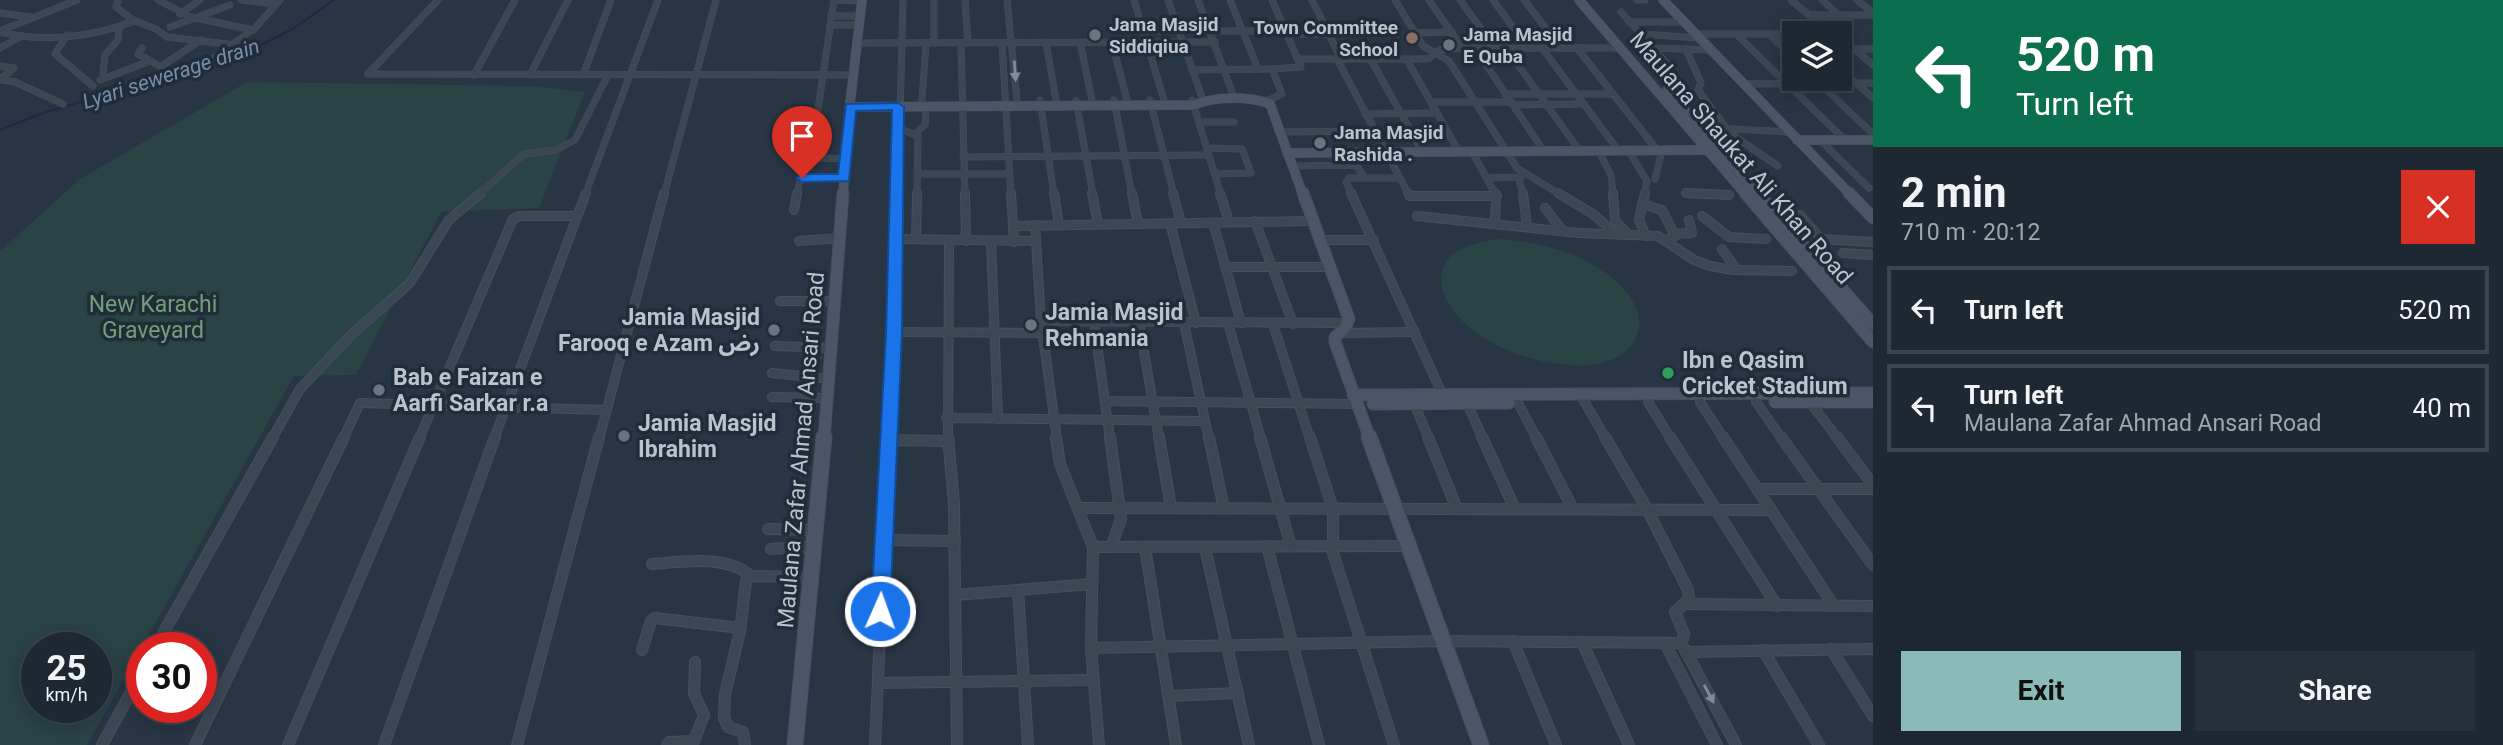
<!DOCTYPE html>
<html lang="en">
<head>
<meta charset="utf-8">
<style>
  body { margin:0; font-family:Roboto,"Noto Sans Arabic",sans-serif; background:#26303b; color:#f1f3f6; height:100vh; display:flex; flex-direction:column; font-size:26px; white-space:nowrap }
  * { box-sizing:border-box; margin:0 }
  p { font-size:23px; color:#a1a6ac }
  .icon { flex:none; width:38px; height:38px; fill:none; stroke:currentColor; stroke-width:2; stroke-linecap:round; stroke-linejoin:round }
  .map { position:relative; flex:1; overflow:hidden }
  .details { display:flex; flex-direction:column; background:#1e2833; width:630px }
  .details>* { flex:none }
  .top-card { background:#0b6e4f; color:#fff; overflow:hidden }
  .tools { position:absolute; left:1782px; top:21px; display:grid; gap:14px }
  .tools a { display:grid; place-items:center; width:70px; height:70px; border-radius:0px; background:#1e2833; box-shadow:0 4px 18px #0003,0 0 0 2px #3c444e; font-size:35px }
  .speed { position:absolute; left:21px; top:632px; display:flex; gap:14px; font-size:35px; font-weight:700; text-align:center }
  .speed>* { display:grid; place-content:center; width:91px; height:91px; border-radius:50%; background:#1e2833; box-shadow:0 4px 18px #0003,0 0 0 2px #3c444e; line-height:1 }
  .speed small { font-size:18px; font-weight:400 }
  .speed .limit { border:10px solid #d22; background:#fff; color:#111 }
  .pin { position:absolute; display:grid; place-items:center; width:60px; height:60px; color:#fff; margin:-72px -30px; border-radius:50% 50% 50% 0; rotate:-45deg; box-shadow:0 0 7px #0007 }
  .pin .icon { rotate:45deg }
  .me { position:absolute; width:77px; margin:-38px; rotate:2deg; stroke-linejoin:round; filter:drop-shadow(0 0 5px #0008) }
  .turn { display:flex; align-items:center; gap:24px; height:147px; padding:0 28px; font-size:32px }
  .turn .icon { width:91px; height:91px; stroke-width:2.5 }
  .turn b { display:block; font-size:49px; line-height:60px }
  .round { display:grid; place-items:center; flex:none; width:74px; height:74px; border-radius:0px; background:#26303b }
  .headline { display:flex; align-items:center; justify-content:space-between; height:119px; padding:0 28px }
  h1 { font-size:42px; font-weight:700; line-height:52px }
  .action { display:flex; gap:14px; margin-top:auto; padding:14px 28px }
  .action a { flex:1; height:80px; border-radius:0px; background:#8bbbb9; color:#111; font-size:28px; font-weight:700; line-height:80px; text-align:center }
  .action a+a { background:#26303b; color:#f1f3f6 }
  ul { padding:0; list-style:none }
  li { display:flex; align-items:center; gap:21px; height:88px; margin:0 14px 10px; padding:0 14px; border:4px solid #3c444e; border-radius:0px }
  li div { flex:1 }
  li b { display:block; font-size:26px }
  li em { font-style:normal }
  main { display:flex; flex:1; min-height:0 }
  .map>svg:first-child { display:block }
</style>
</head>
<body>
<main>
<div class="map">
<svg width="1873" height="745" viewBox="0 0 1873 745">
  <rect width="100%" height="100%" fill="#283544"/>
  <g fill="#2a4345" fill-rule="evenodd">
    <path d="M247 82 532 86 585 92 539 208 441 212 356 375 294 376 87 745H0V251L80 179ZM37 648H96V707H37Z"/>
    <path d="M1497 239C1540 242 1583 252 1616 281 1667 327 1627 372 1568 365 1536 362 1505 353 1478 334 1455 319 1424 280 1452 255 1464 244 1482 242 1497 239Z"/>
  </g>
  <g fill="none" stroke-linecap="round" stroke-linejoin="round">
    <polyline stroke="#1a2c43" stroke-width="2" points="0,130 40,114 250,51 294,28 334,0"/>
    <defs>
      <g id="street-far2">
        <polyline points="118,0 116,7 133,20 156,29 167,37 235,45"/>
        <polyline points="158,0 191,17 253,30"/>
        <polyline points="241,0 274,4"/>
        <polyline points="438,0 368,74 854,75"/>
        <polyline points="834,0 812,151 818,158 846,159"/>
        <polyline points="834,0 862,1"/>
        <polyline points="934,0 934,43"/>
        <polyline points="965,0 968,43"/>
        <polyline points="1007,0 1017,100"/>
        <polyline points="1134,0 1164,100"/>
        <polyline points="1168,0 1203,100"/>
        <polyline points="1198,0 1235,100"/>
        <polyline points="1230,0 1258,69"/>
        <polyline points="1312,0 1341,59"/>
        <polyline points="1395,0 1423,46 1449,61 1517,168 1561,195"/>
        <polyline points="1429,0 1462,48"/>
        <polyline points="1460,0 1495,48"/>
        <polyline points="1493,0 1528,48"/>
        <polyline points="1524,0 1561,48"/>
        <polyline points="1637,0 1645,0"/>
        <polyline points="1791,0 1809,15 1873,15"/>
        <polyline points="1822,0 1839,15"/>
        <polyline points="1857,0 1873,13"/>
        <polyline points="1621,12 1671,68"/>
        <polyline points="0,13 30,17"/>
        <polyline points="180,14 200,0"/>
        <polyline points="1816,15 1836,33"/>
        <polyline points="831,16 860,16"/>
        <polyline points="1629,22 1684,22"/>
        <polyline points="830,25 860,25"/>
        <polyline points="170,27 230,5"/>
        <polyline points="0,31 77,0"/>
        <polyline points="1144,31 1286,31"/>
        <path d="M0 32C42 43 94 37 134 21"/>
        <polyline points="1415,33 1452,32"/>
        <polyline points="1288,34 1329,34"/>
        <polyline points="1641,34 1699,38"/>
        <polyline points="1696,34 1794,34"/>
        <polyline points="1736,34 1845,140"/>
        <polyline points="1769,34 1794,58"/>
        <polyline points="67,35 55,54 93,86"/>
        <polyline points="1839,36 1873,65"/>
        <polyline points="1046,42 1056,100"/>
        <polyline points="1080,42 1092,100"/>
        <polyline points="1112,42 1127,100"/>
        <polyline points="859,43 1215,42"/>
        <polyline points="961,43 965,195"/>
        <polyline points="1002,43 1011,195"/>
        <polyline points="0,48 22,36"/>
        <polyline points="142,48 138,54 172,73"/>
        <polyline points="1475,48 1543,150"/>
        <polyline points="1506,48 1579,150"/>
        <polyline points="1542,48 1618,150"/>
        <polyline points="1577,48 1661,155 1655,179"/>
        <polyline points="1654,48 1711,50"/>
        <polyline points="1686,49 1701,83 1698,90 1731,134 1778,166"/>
        <polyline points="1854,49 1873,49"/>
        <polyline points="212,59 255,28 280,0"/>
        <polyline points="1299,59 1424,59 1430,58 1439,50 1462,48 1620,48"/>
        <polyline points="1337,59 1409,195"/>
        <polyline points="1371,60 1422,151"/>
        <polyline points="1407,60 1458,150"/>
        <polyline points="0,66 14,68 0,79"/>
        <polyline points="160,67 201,40"/>
        <polyline points="1839,68 1873,98"/>
        <polyline points="1192,70 1272,69"/>
        <polyline points="103,73 105,55 118,40 119,29"/>
        <polyline points="474,75 515,0"/>
        <polyline points="530,75 568,0"/>
        <polyline points="583,75 611,0"/>
        <polyline points="0,80 15,82 63,104"/>
        <polyline points="100,80 150,61"/>
        <polyline points="1818,82 1873,134"/>
        <polyline points="1744,84 1873,83"/>
        <polyline points="1505,94 1613,94"/>
        <polyline points="922,100 926,43"/>
        <polyline points="1040,100 1054,195"/>
        <polyline points="1114,100 1132,195"/>
        <polyline points="1150,100 1174,195"/>
        <polyline points="1192,100 1221,195"/>
        <polyline points="1076,101 1093,195"/>
        <polyline points="1267,101 1282,94 1272,69 1301,67 1272,0"/>
        <polyline points="1431,102 1511,102"/>
        <polyline points="1513,105 1584,104"/>
        <polyline points="1365,114 1437,113"/>
        <polyline points="1199,122 1234,122"/>
        <polyline points="1693,127 1790,132"/>
        <polyline points="898,128 918,136 917,195"/>
        <polyline points="1280,132 1374,131"/>
        <polyline points="916,133 925,125 926,107"/>
        <polyline points="1820,140 1869,188"/>
        <polyline points="1207,148 1242,149 1251,173 1215,174"/>
        <polyline points="1471,150 1496,195"/>
        <polyline points="1598,150 1611,175 1613,195"/>
        <polyline points="1628,150 1647,181 1644,195"/>
        <polyline points="963,157 1209,155"/>
        <polyline points="1292,166 1353,165 1358,167 1364,178"/>
        <polyline points="917,174 1010,174"/>
        <polyline points="1487,178 1521,177"/>
        <polyline points="1518,178 1524,195"/>
        <polyline points="1685,193 1724,195"/>
        <polyline points="478,195 524,154 556,150 575,140 608,75"/>
        <polyline points="585,195 658,0"/>
        <polyline points="664,195 716,0"/>
        <polyline points="797,195 800,179 844,178"/>
        <polyline points="898,195 903,0"/>
        <polyline points="1352,195 1346,182 1349,178 1399,178"/>
      </g>
      <g id="street-far1">
        <polyline points="965,193 966,241"/>
        <polyline points="1011,193 1014,242"/>
        <polyline points="1054,193 1059,225"/>
        <polyline points="1092,193 1098,224"/>
        <polyline points="1132,193 1138,224"/>
        <polyline points="1173,193 1181,223"/>
        <polyline points="1220,193 1229,222"/>
        <polyline points="1351,193 1444,398"/>
        <polyline points="1408,193 1410,196 1497,196 1495,193"/>
        <polyline points="1523,193 1527,227"/>
        <polyline points="1558,193 1593,214 1617,235"/>
        <polyline points="1613,193 1615,221 1629,235"/>
        <polyline points="1645,193 1639,220 1646,236"/>
        <polyline points="1686,193 1729,195"/>
        <polyline points="1642,204 1662,210 1675,236 1667,240"/>
        <polyline points="1545,208 1563,231"/>
        <polyline points="794,210 797,193"/>
        <polyline points="1800,215 1821,239 1873,242"/>
        <polyline points="1417,216 1579,233 1658,236 1694,260 1710,266 1733,270 1792,271"/>
        <polyline points="1702,216 1729,237 1766,239"/>
        <polyline points="1255,221 1293,324"/>
        <polyline points="1213,222 1241,323"/>
        <polyline points="1170,223 1196,323"/>
        <polyline points="1495,223 1496,197"/>
        <polyline points="1035,225 1041,321 1057,439"/>
        <polyline points="1013,226 1311,221"/>
        <polyline points="1675,234 1692,233 1689,220"/>
        <polyline points="897,239 1036,241"/>
        <polyline points="916,239 917,193"/>
        <polyline points="1319,240 1374,240"/>
        <polyline points="799,241 840,238"/>
        <polyline points="991,241 998,419"/>
        <polyline points="1722,249 1736,269"/>
        <polyline points="1843,253 1873,255"/>
        <polyline points="1225,267 1329,267"/>
        <polyline points="780,301 836,301"/>
        <polyline points="1041,321 1348,323"/>
        <polyline points="1094,322 1110,439"/>
        <polyline points="1139,322 1159,439"/>
        <polyline points="1184,323 1209,439"/>
        <polyline points="1228,323 1261,439"/>
        <polyline points="1273,324 1310,439"/>
        <polyline points="894,332 1043,333"/>
        <polyline points="1338,333 1415,332"/>
        <polyline points="775,346 832,348"/>
        <polyline points="772,373 830,379"/>
        <polyline points="1580,394 1606,439"/>
        <polyline points="772,397 828,398"/>
        <polyline points="1105,401 1356,404"/>
        <polyline points="1648,402 1671,439"/>
        <polyline points="1700,402 1724,439"/>
        <polyline points="1756,402 1782,439"/>
        <polyline points="1810,402 1838,439"/>
        <polyline points="1414,403 1429,439"/>
        <polyline points="1467,403 1483,439"/>
        <polyline points="1518,403 1537,439"/>
        <polyline points="946,418 1205,421"/>
        <polyline points="272,439 300,389 352,334 409,284 449,220 481,193"/>
        <polyline points="343,439 360,403 606,410"/>
        <polyline points="419,439 513,219 519,216 577,216"/>
        <polyline points="494,439 586,193"/>
        <polyline points="599,439 664,193"/>
        <polyline points="889,439 898,193"/>
        <polyline points="948,439 949,240"/>
      </g>
      <g id="street">
        <polyline points="948,437 954,503 957,745"/>
        <polyline points="1056,437 1060,464 1093,547 1408,546"/>
        <polyline points="1110,437 1121,519 1111,547"/>
        <polyline points="1159,437 1171,508"/>
        <polyline points="1209,437 1224,509"/>
        <polyline points="1260,437 1291,546"/>
        <polyline points="1310,437 1333,509 1333,553 1394,745"/>
        <polyline points="1428,437 1457,509"/>
        <polyline points="1482,437 1515,509"/>
        <polyline points="1536,437 1573,509"/>
        <polyline points="1670,437 1777,606"/>
        <polyline points="1723,437 1834,606"/>
        <polyline points="1781,437 1873,565"/>
        <polyline points="1837,437 1873,485"/>
        <polyline points="888,440 948,441"/>
        <polyline points="1757,489 1873,489"/>
        <polyline points="1078,508 1771,510"/>
        <polyline points="768,529 816,530"/>
        <polyline points="883,540 955,541"/>
        <polyline points="1093,546 1091,648 1099,745"/>
        <polyline points="1267,546 1319,745"/>
        <polyline points="1145,547 1176,745"/>
        <polyline points="1205,547 1249,745"/>
        <polyline points="771,549 814,546"/>
        <path d="M652 564C682 562 726 554 751 576"/>
        <polyline points="1018,590 1028,745"/>
        <polyline points="955,595 1092,584"/>
        <polyline points="1684,604 1873,606"/>
        <polyline points="1513,641 1556,745"/>
        <polyline points="1582,642 1629,745"/>
        <polyline points="1665,643 1717,745"/>
        <polyline points="155,648 273,437"/>
        <polyline points="1091,648 1443,641 1682,643 1684,634 1675,612 1689,599 1688,590 1647,509 1605,437"/>
        <polyline points="1684,648 1736,745"/>
        <polyline points="1831,649 1873,716"/>
        <polyline points="642,650 651,621 655,618 740,628"/>
        <polyline points="1763,650 1819,745"/>
        <polyline points="1687,652 1873,649"/>
        <polyline points="878,683 1093,680"/>
        <polyline points="1169,696 1238,693"/>
        <polyline points="102,745 142,672"/>
        <polyline points="195,745 344,437"/>
        <polyline points="288,745 420,437"/>
        <polyline points="384,745 495,437"/>
        <polyline points="517,745 599,437"/>
        <polyline points="667,745 669,742 694,741 704,715 694,694 695,662"/>
        <polyline points="745,745 743,732 728,727 724,718 725,694 740,631 746,581 751,576 811,577"/>
        <polyline points="875,745 889,437"/>
      </g>
      <g id="secondary-far2">
        <polyline points="1579,0 1746,195"/>
        <polyline points="1663,0 1851,195"/>
        <polyline points="1667,90 1759,195"/>
        <path d="M850 107 1194 105C1215 96 1249 96 1270 104L1303 195"/>
        <polyline points="1797,140 1873,140"/>
        <polyline points="1287,153 1708,150"/>
        <polyline points="843,195 848,121 862,0"/>
      </g>
      <g id="secondary-far1">
        <polyline points="1303,193 1349,319 1345,328 1335,337 1335,342 1370,439"/>
        <polyline points="1745,193 1873,342"/>
        <polyline points="1758,193 1873,324"/>
        <polyline points="1849,193 1873,218"/>
        <polyline points="1353,395 1873,393"/>
        <polyline points="1775,402 1873,402"/>
        <polyline points="1373,404 1509,403"/>
        <polyline points="824,439 843,193"/>
      </g>
      <g id="secondary">
        <polyline points="1369,437 1481,745"/>
        <polyline points="795,745 824,437"/>
      </g>
    </defs>
    <use href="#street-far2" stroke="#46505d" stroke-width="7"/>
    <use href="#street-far1" stroke="#46505d" stroke-width="10"/>
    <use href="#street" stroke="#46505d" stroke-width="12"/>
    <use href="#secondary-far2" stroke="#46505d" stroke-width="10"/>
    <use href="#secondary-far1" stroke="#46505d" stroke-width="13"/>
    <use href="#secondary" stroke="#46505d" stroke-width="17"/>
    <use href="#street-far2" stroke="#3c4754" stroke-width="6"/>
    <use href="#street-far1" stroke="#3c4754" stroke-width="8"/>
    <use href="#street" stroke="#3c4754" stroke-width="10"/>
    <use href="#secondary-far2" stroke="#4a5667" stroke-width="9"/>
    <use href="#secondary-far1" stroke="#4a5667" stroke-width="11"/>
    <use href="#secondary" stroke="#4a5667" stroke-width="15"/>
  </g>
  <defs><path id="oneway-solid" d="M-6-.8H1V-3.2L6.5 0L1 3.2V.8H-6Z" transform="scale(1.75)"/></defs>
  <g fill="#818b97">
    <use href="#oneway-solid" transform="translate(1015 71) rotate(86)"/>
    <use href="#oneway-solid" transform="translate(1709 694) rotate(62)"/>
  </g>
  <polygon fill="#1a73e8" stroke="#114b97" stroke-width="2" points="898,103 904,107 902,332 890,611 887,618 880,620 873,618 871,611 886,332 892,110 856,111 849,181 802,182 796,178 802,174 838,174 846,104"/>
  <g fill="#6b7280" stroke="#212c39" stroke-width="2.5">
    <circle cx="1095" cy="35" r="7"/>
    <circle cx="1449" cy="45" r="7"/>
    <circle cx="1320" cy="143" r="7"/>
    <circle cx="1031" cy="325" r="7"/>
    <circle cx="774" cy="330" r="7"/>
    <circle cx="379" cy="390" r="7"/>
    <circle cx="624" cy="436" r="7"/>
  </g>
  <circle fill="#8d6e63" stroke="#212c39" stroke-width="2.5" cx="1412" cy="38" r="7"/>
  <circle fill="#2e9e5b" stroke="#212c39" stroke-width="2.5" cx="1668" cy="373" r="7"/>
  <g text-anchor="middle" dominant-baseline="central" stroke-width="7" stroke-linejoin="round" paint-order="stroke">
    <g font-size="19" font-weight="bold" fill="#bac2cd" stroke="#212c39" text-anchor="start">
      <text x="1109" y="24">Jama Masjid<tspan x="1109" dy="22">Siddiqiua</tspan></text>
      <text x="1398" y="27" text-anchor="end">Town Committee<tspan x="1398" dy="22">School</tspan></text>
      <text x="1463" y="34">Jama Masjid<tspan x="1463" dy="22">E Quba</tspan></text>
      <text x="1334" y="132">Jama Masjid<tspan x="1334" dy="22">Rashida .</tspan></text>
    </g>
    <g font-size="21" font-style="italic" fill="#738eac" stroke="#212c39">
      <text transform="translate(171 74) rotate(-18)">Lyari sewerage drain</text>
    </g>
    <g font-size="23" fill="#bac2cd" stroke="#212c39">
      <text transform="translate(1741 158) rotate(49)">Maulana Shaukat Ali Khan Road</text>
      <text transform="translate(801 450) rotate(-85)">Maulana Zafar Ahmad Ansari Road</text>
    </g>
    <g font-size="23" fill="#719e79" stroke="#212c39">
      <text x="153" y="304">New Karachi<tspan x="153" dy="26">Graveyard</tspan></text>
    </g>
    <g font-size="23" font-weight="bold" fill="#bac2cd" stroke="#212c39" text-anchor="start">
      <text x="1045" y="312">Jamia Masjid<tspan x="1045" dy="26">Rehmania</tspan></text>
      <text x="760" y="317" text-anchor="end">Jamia Masjid<tspan x="760" dy="26">Farooq e Azam رض</tspan></text>
      <text x="1682" y="360">Ibn e Qasim<tspan x="1682" dy="26">Cricket Stadium</tspan></text>
      <text x="393" y="377">Bab e Faizan e<tspan x="393" dy="26">Aarfi Sarkar r.a</tspan></text>
      <text x="638" y="423">Jamia Masjid<tspan x="638" dy="26">Ibrahim</tspan></text>
    </g>
  </g>
</svg>
<div class="tools">
<a><svg class="icon" aria-label="layers" viewBox="0 0 24 24"><path d="M12 4l9 5-9 5-9-5zM3 14l9 5 9-5"/></svg></a>
</div>
<div class="speed"><div>25<small>km/h</small></div><div class="limit">30</div></div>
<div class="pin" style="left:802px;top:178px;background:#d93025"><svg class="icon" aria-label="arrive" viewBox="0 0 24 24"><path d="M6 21V4h12l-3 4 3 4H6"/></svg></div>
<svg class="me" style="left:880px;top:611px" viewBox="-20 -20 40 40"><circle r="17" fill="#1a73e8" stroke="#fff" stroke-width="3"/><path d="M0-11L8 9 0 5-8 9z" fill="#fff"/></svg>
</div>
<section class="details">
<div class="top-card">
<div class="turn"><svg class="icon" aria-label="left" viewBox="0 0 24 24"><path d="M17 20v-9H6M10 6l-5 5 5 5"/></svg><div><b>520 m</b>Turn left</div></div>
</div>
<div class="headline"><div><h1>2 min</h1><p>710 m · 20:12</p></div><a class="round" style="background:#d93025;color:#fff"><svg class="icon" aria-label="close" viewBox="0 0 24 24"><path d="M6 6l12 12M18 6L6 18"/></svg></a></div>
<ul>
<li><svg class="icon" aria-label="left" viewBox="0 0 24 24"><path d="M17 20v-9H6M10 6l-5 5 5 5"/></svg><div><b>Turn left</b></div><em>520 m</em></li>
<li><svg class="icon" aria-label="left" viewBox="0 0 24 24"><path d="M17 20v-9H6M10 6l-5 5 5 5"/></svg><div><b>Turn left</b><p>Maulana Zafar Ahmad Ansari Road</p></div><em>40 m</em></li>
</ul>
<div class="action"><a>Exit</a><a>Share</a></div>
</section>
</main>
</body>
</html>
